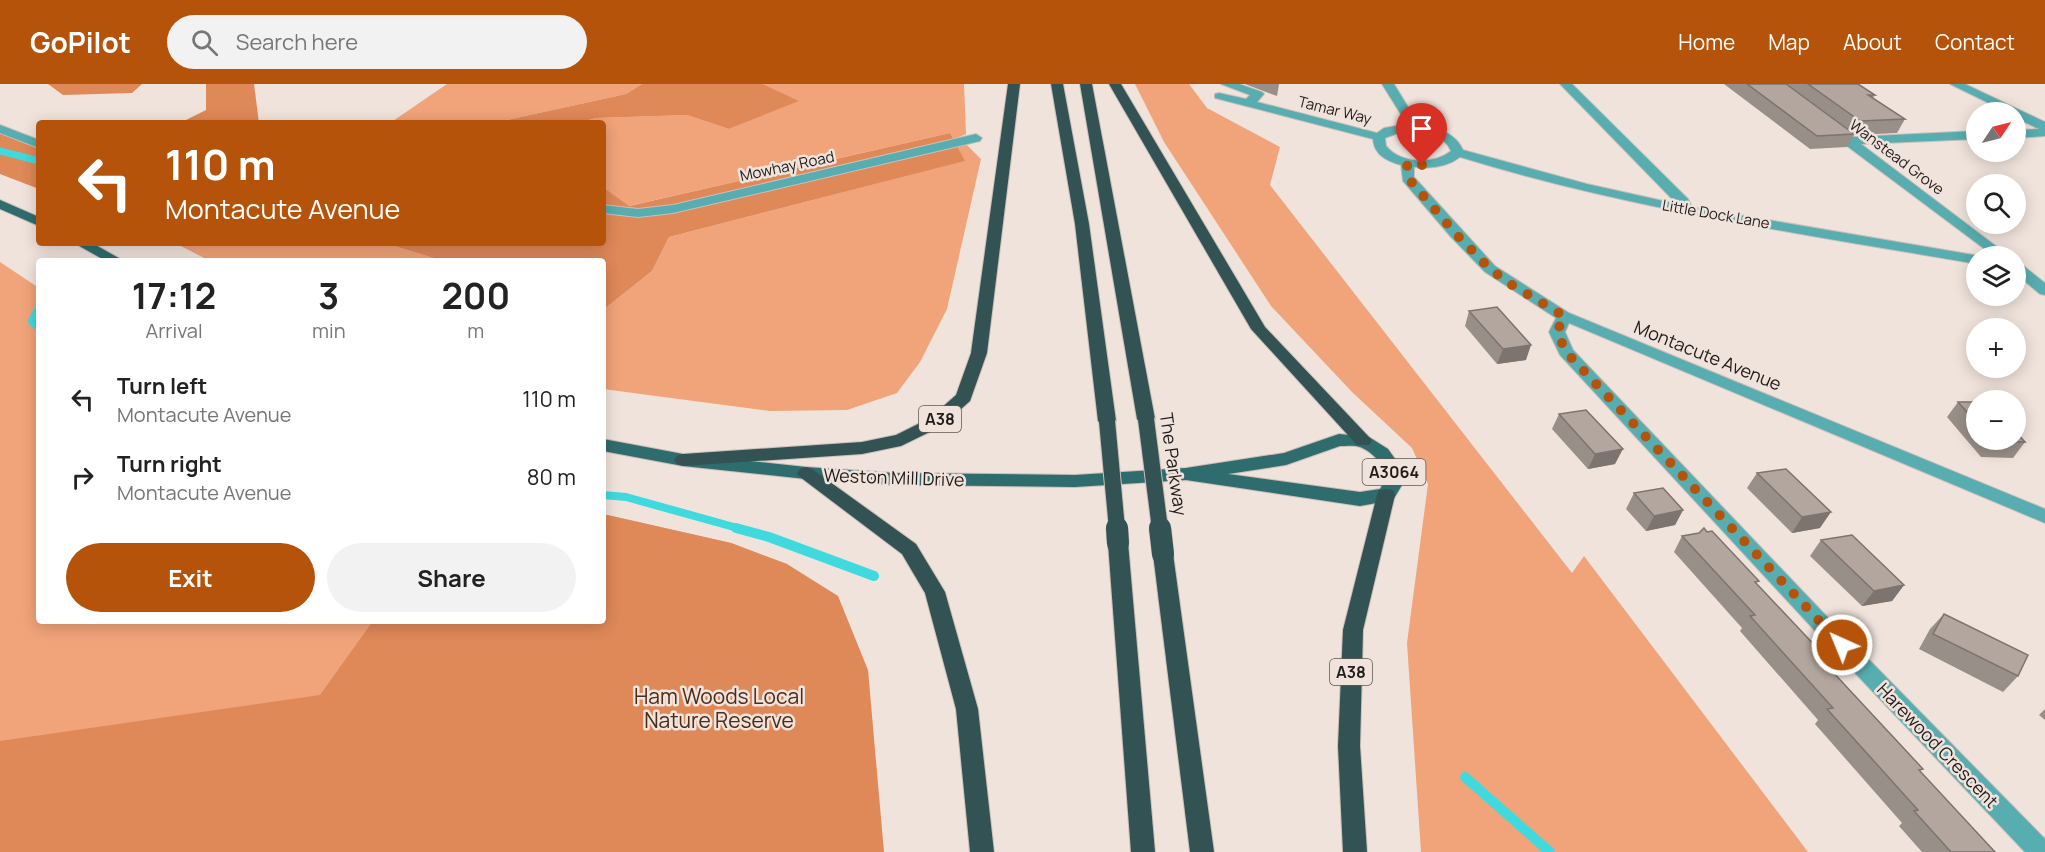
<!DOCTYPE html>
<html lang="en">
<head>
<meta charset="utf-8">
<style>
  body { margin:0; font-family:Manrope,sans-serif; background:#f2f2f2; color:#222; height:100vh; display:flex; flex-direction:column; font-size:22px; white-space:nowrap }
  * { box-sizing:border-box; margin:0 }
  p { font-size:20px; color:#767676 }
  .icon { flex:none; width:33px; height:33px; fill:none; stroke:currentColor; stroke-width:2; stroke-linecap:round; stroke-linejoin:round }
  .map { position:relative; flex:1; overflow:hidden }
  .panel { position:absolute; left:36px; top:174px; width:570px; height:366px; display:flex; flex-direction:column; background:#fff; border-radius:6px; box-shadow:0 3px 15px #0003 }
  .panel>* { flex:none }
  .hud { position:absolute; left:36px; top:36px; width:570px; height:126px; border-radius:6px; box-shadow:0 3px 15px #0003; background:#b45309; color:#fff; overflow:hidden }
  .needle { width:39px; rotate:55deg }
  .buttons { position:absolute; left:1966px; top:18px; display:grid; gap:12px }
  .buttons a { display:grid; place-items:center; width:60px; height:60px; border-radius:50%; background:#fff; box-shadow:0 3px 15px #0003; font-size:30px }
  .pin { position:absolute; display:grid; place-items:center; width:51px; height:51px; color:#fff; margin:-62px -26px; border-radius:50% 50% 50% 0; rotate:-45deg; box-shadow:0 0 6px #0007 }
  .pin .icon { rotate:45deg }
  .me { position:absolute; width:66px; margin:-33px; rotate:316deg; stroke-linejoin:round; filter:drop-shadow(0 0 4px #0008) }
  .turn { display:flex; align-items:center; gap:21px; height:126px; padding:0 30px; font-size:27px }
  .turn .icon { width:78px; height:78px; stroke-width:2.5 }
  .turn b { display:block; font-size:42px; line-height:51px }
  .eta { display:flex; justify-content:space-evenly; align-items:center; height:102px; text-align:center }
  .eta b { font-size:36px; font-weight:700; line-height:42px }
  .action { display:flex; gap:12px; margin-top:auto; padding:12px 30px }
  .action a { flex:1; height:69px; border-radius:36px; background:#b45309; color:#fff; font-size:24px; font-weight:700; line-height:69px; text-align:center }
  .action a+a { background:#f2f2f2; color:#222 }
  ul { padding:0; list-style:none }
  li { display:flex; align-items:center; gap:18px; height:78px; padding:0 30px }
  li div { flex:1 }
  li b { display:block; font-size:22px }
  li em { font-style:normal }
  header { display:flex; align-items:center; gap:36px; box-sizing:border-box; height:84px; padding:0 30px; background:#b45309; color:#fff }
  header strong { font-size:28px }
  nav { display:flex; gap:33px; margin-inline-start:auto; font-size:21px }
  .search { width:420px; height:54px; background:#f2f2f2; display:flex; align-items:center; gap:15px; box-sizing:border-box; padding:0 21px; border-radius:33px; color:#767676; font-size:22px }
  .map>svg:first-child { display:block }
</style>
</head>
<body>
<header>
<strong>GoPilot</strong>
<div class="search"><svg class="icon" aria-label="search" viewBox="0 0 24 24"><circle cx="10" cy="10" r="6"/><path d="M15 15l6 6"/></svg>Search here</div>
<nav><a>Home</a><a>Map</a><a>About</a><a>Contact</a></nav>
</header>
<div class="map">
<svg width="2045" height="768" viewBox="0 0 2045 768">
  <rect width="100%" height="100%" fill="#f0e3dc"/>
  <g fill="#f1a379">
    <polygon points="447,0 642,0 626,10 493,39 390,39"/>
    <polygon points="763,0 964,0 966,50 959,53 981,75 947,225 920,278 897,309 847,326 770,327 603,305 603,226 652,187 669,153 964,77 950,49 628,122 603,103 603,39 579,39 596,34 687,31 729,45 798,17"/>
    <polygon points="1135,0 1189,0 1207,24 1280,63 1270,101 1572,489 1584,472 1808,768 1421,768 1407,559 1428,400 1412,364 1352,308 1271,222 1164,58"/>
    <polygon points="175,159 385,159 443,177 210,177"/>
    <polygon points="0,178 39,204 39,537 603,537 603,430 731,459 787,480 858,561 0,768"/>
  </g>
  <g fill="#df8858">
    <polygon points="48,0 142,0 132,9 63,11"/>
    <polygon points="206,0 254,0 259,39 180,39 206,26"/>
    <polygon points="642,0 763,0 799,17 729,45 687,31 596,34 578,39 493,39 626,10"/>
    <polygon points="0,49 39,59 39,105 0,90"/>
    <polygon points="950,49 965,77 669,153 652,187 603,226 603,177 443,177 385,159 603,159 603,103 629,122"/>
    <polygon points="603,430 731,459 787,480 838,512 868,586 884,768 0,768 0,657 320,611 373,537 603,537"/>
  </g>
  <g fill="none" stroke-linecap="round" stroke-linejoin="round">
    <polyline stroke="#40dade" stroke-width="7" points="0,67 39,77"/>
    <g stroke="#40dade" stroke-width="8">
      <polyline points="39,223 32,237 39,244"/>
      <polyline points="603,411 626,413 741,445"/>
    </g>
    <g stroke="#40dade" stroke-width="10">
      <polyline points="736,444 769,453 874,492"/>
      <polyline points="1465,693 1550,768"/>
    </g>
    <defs>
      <g id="minor">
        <path d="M1221 0H1239L1262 8 1264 10 1257 18 1377 49 1384 44 1407 40 1382 0H1394L1419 41C1437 44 1455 48 1463 66L1587 100 1677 120 1560 0H1572L1688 115 1692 123 1980 172H1977V180C1803 150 1629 125 1460 73 1447 83 1430 85 1414 83V93L1495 182 1569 229 2045 425V439L1569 239 1565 248 1573 266 1832 538 2045 755V768H2025L1818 550 1560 271 1549 248 1556 234 1485 188 1451 153 1403 97 1401 81C1387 77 1374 71 1373 55L1215 14V10L1219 9 1246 15 1250 11ZM1401 48C1419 48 1443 48 1451 67 1433 81 1401 80 1386 62L1385 54Z"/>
        <polygon points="1950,0 1965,0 2045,38 2045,52 2016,54 2016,46 2039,45 2016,34 2016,28 2007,28"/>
        <polygon points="1831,40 1851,53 1977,47 1977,55 1861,60 2009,172 1994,172 1827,47 1825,44"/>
        <polygon points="0,41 39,56 39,64 0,49"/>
        <polygon points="976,50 982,54 980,57 673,129 638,133 603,129 603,121 638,125 673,121"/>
        <polygon points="2016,179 2021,180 2045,199 2045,211 2040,210 2016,190"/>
      </g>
      <g id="major">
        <polygon points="0,116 39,133 39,142 0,125"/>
        <polygon points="74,159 92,159 124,177 106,177"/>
        <path d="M1339 350 1369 353 1388 365 1403 386 1402 401 1393 416 1360 422 1186 396 1075 403 894 401 806 395 683 382 603 367V355L683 370 806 383 894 389 1075 391 1186 384 1284 369ZM1340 362C1346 362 1355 361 1360 363 1377 370 1392 389 1380 405L1360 408 1228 390 1286 381Z"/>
      </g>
      <g id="highway">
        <polygon points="1008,0 1020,0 987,269 970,317 942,342 901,362 862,370 683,382 677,380 674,376 677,372 683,370 862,358 896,351 930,334 956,311 971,269"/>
        <polygon points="1051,0 1063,0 1089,140 1116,337 1113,341 1101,341 1098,337 1075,140"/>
        <polygon points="1080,0 1092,0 1155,335 1152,339 1140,339 1137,335"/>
        <polygon points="1109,0 1121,0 1265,243 1369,353 1372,357 1369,361 1357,361 1251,245"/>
        <polygon points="806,383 812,385 916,460 945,508 978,625 994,768 970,768 956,625 925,509 902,470 800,393 797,389 800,385"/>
        <polygon points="1386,405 1393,406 1395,411 1363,546 1360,662 1367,768 1343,768 1338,662 1343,546 1377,411 1379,406"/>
        <polygon points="1118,452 1125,454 1128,459 1155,768 1131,768 1108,459 1111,454"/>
        <polygon points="1163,463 1170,465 1173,470 1214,768 1190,768 1153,470 1156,465"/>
      </g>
    </defs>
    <use href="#minor" stroke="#cbbfb9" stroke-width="2"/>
    <use href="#major" stroke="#cbbfb9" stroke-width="2"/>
    <use href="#highway" stroke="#cbbfb9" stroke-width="2"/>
    <use href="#minor" fill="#57adaf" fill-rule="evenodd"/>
    <use href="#major" fill="#2f6c6e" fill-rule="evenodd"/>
    <use href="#highway" fill="#335253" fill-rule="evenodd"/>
    <defs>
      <g id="highway-bridge-far1">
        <polyline points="1146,335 1160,445"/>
        <polyline points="1107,337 1117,445"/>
      </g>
      <g id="highway-bridge">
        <polyline points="1117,444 1118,459"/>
        <polyline points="1160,444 1163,470"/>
      </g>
    </defs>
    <use href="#highway-bridge-far1" stroke="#cbbfb9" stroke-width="18" stroke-linecap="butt"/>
    <use href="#highway-bridge" stroke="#cbbfb9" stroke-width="23" stroke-linecap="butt"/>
    <use href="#highway-bridge-far1" stroke="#335253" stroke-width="16"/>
    <use href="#highway-bridge" stroke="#335253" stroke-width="22"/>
  </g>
  <g fill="#998f89">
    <polygon points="1245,0 1279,0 1277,12"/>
    <polygon points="1724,0 1858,0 1875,11 1873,14 1905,35 1897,49 1854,51 1847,63 1810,65"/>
    <polygon points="1469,227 1526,276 1497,280 1465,242"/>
    <polygon points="1958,318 1977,318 1977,356 2016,356 2025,358 2013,374 1981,373 1947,333"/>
    <polygon points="1559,330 1615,380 1588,385 1552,345"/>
    <polygon points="1757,389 1820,444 1792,449 1747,404"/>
    <polygon points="1634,409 1683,426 1675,441 1646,447 1626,425"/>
    <polygon points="1682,452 1757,500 1920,687 1995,768 1922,768 1899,742 1902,739 1815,640 1818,636 1740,547 1742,544 1674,468"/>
    <polygon points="1821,456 1904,501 1892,517 1862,522 1810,472"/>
    <polygon points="1944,530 2018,592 2003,608 1919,565 1930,545"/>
    <polygon points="2045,625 2045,636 2039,631"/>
  </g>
  <g fill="#7d746f">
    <polygon points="1531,261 1526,276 1497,280 1503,265"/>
    <polygon points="1623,365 1615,380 1588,385 1595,370"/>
    <polygon points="1683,426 1675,441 1646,447 1654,432"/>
    <polygon points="1831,428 1820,444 1792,449 1802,433"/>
    <polygon points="1904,501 1892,517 1862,522 1874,507"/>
  </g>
  <g fill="#b2a69f" stroke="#7d746f" stroke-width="1.5">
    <polygon points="1747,0 1786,0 1854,50 1817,52"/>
    <polygon points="1808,0 1858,0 1875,11 1868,11 1905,35 1860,37"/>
    <polygon points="1497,223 1531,261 1503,265 1469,227"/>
    <polygon points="1958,318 1977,318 1977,339"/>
    <polygon points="1586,326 1623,365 1595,370 1559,330"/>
    <polygon points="2016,348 2025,358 1993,357 1992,356 2016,356"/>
    <polygon points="1786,385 1831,428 1802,433 1757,389"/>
    <polygon points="1663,404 1683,426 1654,432 1634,409"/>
    <polygon points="1704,444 1707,448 1712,447 1759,497 1755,498 1836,584 1830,585 1923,685 1919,686 1995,768 1951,768 1914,727 1918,726 1827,625 1833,624 1750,532 1755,531 1682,452 1699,449"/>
    <polygon points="1852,451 1904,501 1874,507 1821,456"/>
    <polygon points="1944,530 2028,571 2018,592 1933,550"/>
  </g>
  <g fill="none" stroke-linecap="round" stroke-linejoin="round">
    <polyline stroke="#b45309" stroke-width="10" stroke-dasharray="0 18" points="1422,81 1407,79 1408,94 1456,150 1490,185 1512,201 1564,232 1557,248 1566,268 1842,561"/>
  </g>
  <g text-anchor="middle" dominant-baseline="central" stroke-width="5" stroke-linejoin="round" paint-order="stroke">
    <g font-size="15" fill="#211c1a" stroke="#f0e3dc">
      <text transform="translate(1335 26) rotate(14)">Tamar Way</text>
      <text transform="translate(1897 73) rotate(37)">Wanstead Grove</text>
      <text transform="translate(787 82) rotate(-12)">Mowhay Road</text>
      <text transform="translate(1716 130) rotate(10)">Little Dock Lane</text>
    </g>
    <g fill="#f0e3dc" stroke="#5f5854" stroke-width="1.5">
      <rect x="919" y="322" width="42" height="26" rx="4.5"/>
      <rect x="1362.5" y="375" width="63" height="26" rx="4.5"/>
      <rect x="1330" y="575" width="42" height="26" rx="4.5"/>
    </g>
    <g font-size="16" font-weight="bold" fill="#211c1a">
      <text x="940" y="335">A38</text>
      <text x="1394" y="388">A3064</text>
      <text x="1351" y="588">A38</text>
    </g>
    <g font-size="18" fill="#211c1a" stroke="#f0e3dc">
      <text transform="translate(1708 271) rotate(22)">Montacute Avenue</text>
      <text transform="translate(1174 380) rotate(82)">The Parkway</text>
      <text transform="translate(894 393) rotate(2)">Weston Mill Drive</text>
      <text transform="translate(1938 661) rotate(46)">Harewood Crescent</text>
    </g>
    <g font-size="21" fill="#4e2b17" stroke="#f0e3dc">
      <text x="719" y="612">Ham Woods Local<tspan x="719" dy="24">Nature Reserve</tspan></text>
    </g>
  </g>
</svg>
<div class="buttons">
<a><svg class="needle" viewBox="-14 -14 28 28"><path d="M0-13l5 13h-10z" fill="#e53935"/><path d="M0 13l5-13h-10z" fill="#767676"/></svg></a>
<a><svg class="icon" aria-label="search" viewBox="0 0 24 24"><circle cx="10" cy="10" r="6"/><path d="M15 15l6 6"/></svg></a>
<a><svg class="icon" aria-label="layers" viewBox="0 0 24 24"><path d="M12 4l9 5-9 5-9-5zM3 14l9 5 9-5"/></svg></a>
<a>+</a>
<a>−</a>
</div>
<div class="pin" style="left:1422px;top:81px;background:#d93025"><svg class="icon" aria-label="arrive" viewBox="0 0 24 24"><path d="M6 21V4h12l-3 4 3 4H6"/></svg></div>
<svg class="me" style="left:1842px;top:561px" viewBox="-20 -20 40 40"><circle r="17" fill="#b45309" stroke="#fff" stroke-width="3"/><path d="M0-11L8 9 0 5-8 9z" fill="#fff"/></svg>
<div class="hud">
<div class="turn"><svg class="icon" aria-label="left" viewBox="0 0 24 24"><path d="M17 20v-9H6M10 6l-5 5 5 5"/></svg><div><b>110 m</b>Montacute Avenue</div></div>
</div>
<section class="panel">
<div class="eta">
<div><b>17:12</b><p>Arrival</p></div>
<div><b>3</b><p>min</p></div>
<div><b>200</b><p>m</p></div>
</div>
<ul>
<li><svg class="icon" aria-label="left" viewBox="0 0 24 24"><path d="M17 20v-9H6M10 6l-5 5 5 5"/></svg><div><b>Turn left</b><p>Montacute Avenue</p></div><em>110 m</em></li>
<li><svg class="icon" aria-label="right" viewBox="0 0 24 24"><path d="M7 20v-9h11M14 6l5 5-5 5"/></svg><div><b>Turn right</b><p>Montacute Avenue</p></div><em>80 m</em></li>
</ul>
<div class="action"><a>Exit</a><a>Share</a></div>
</section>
</div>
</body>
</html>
